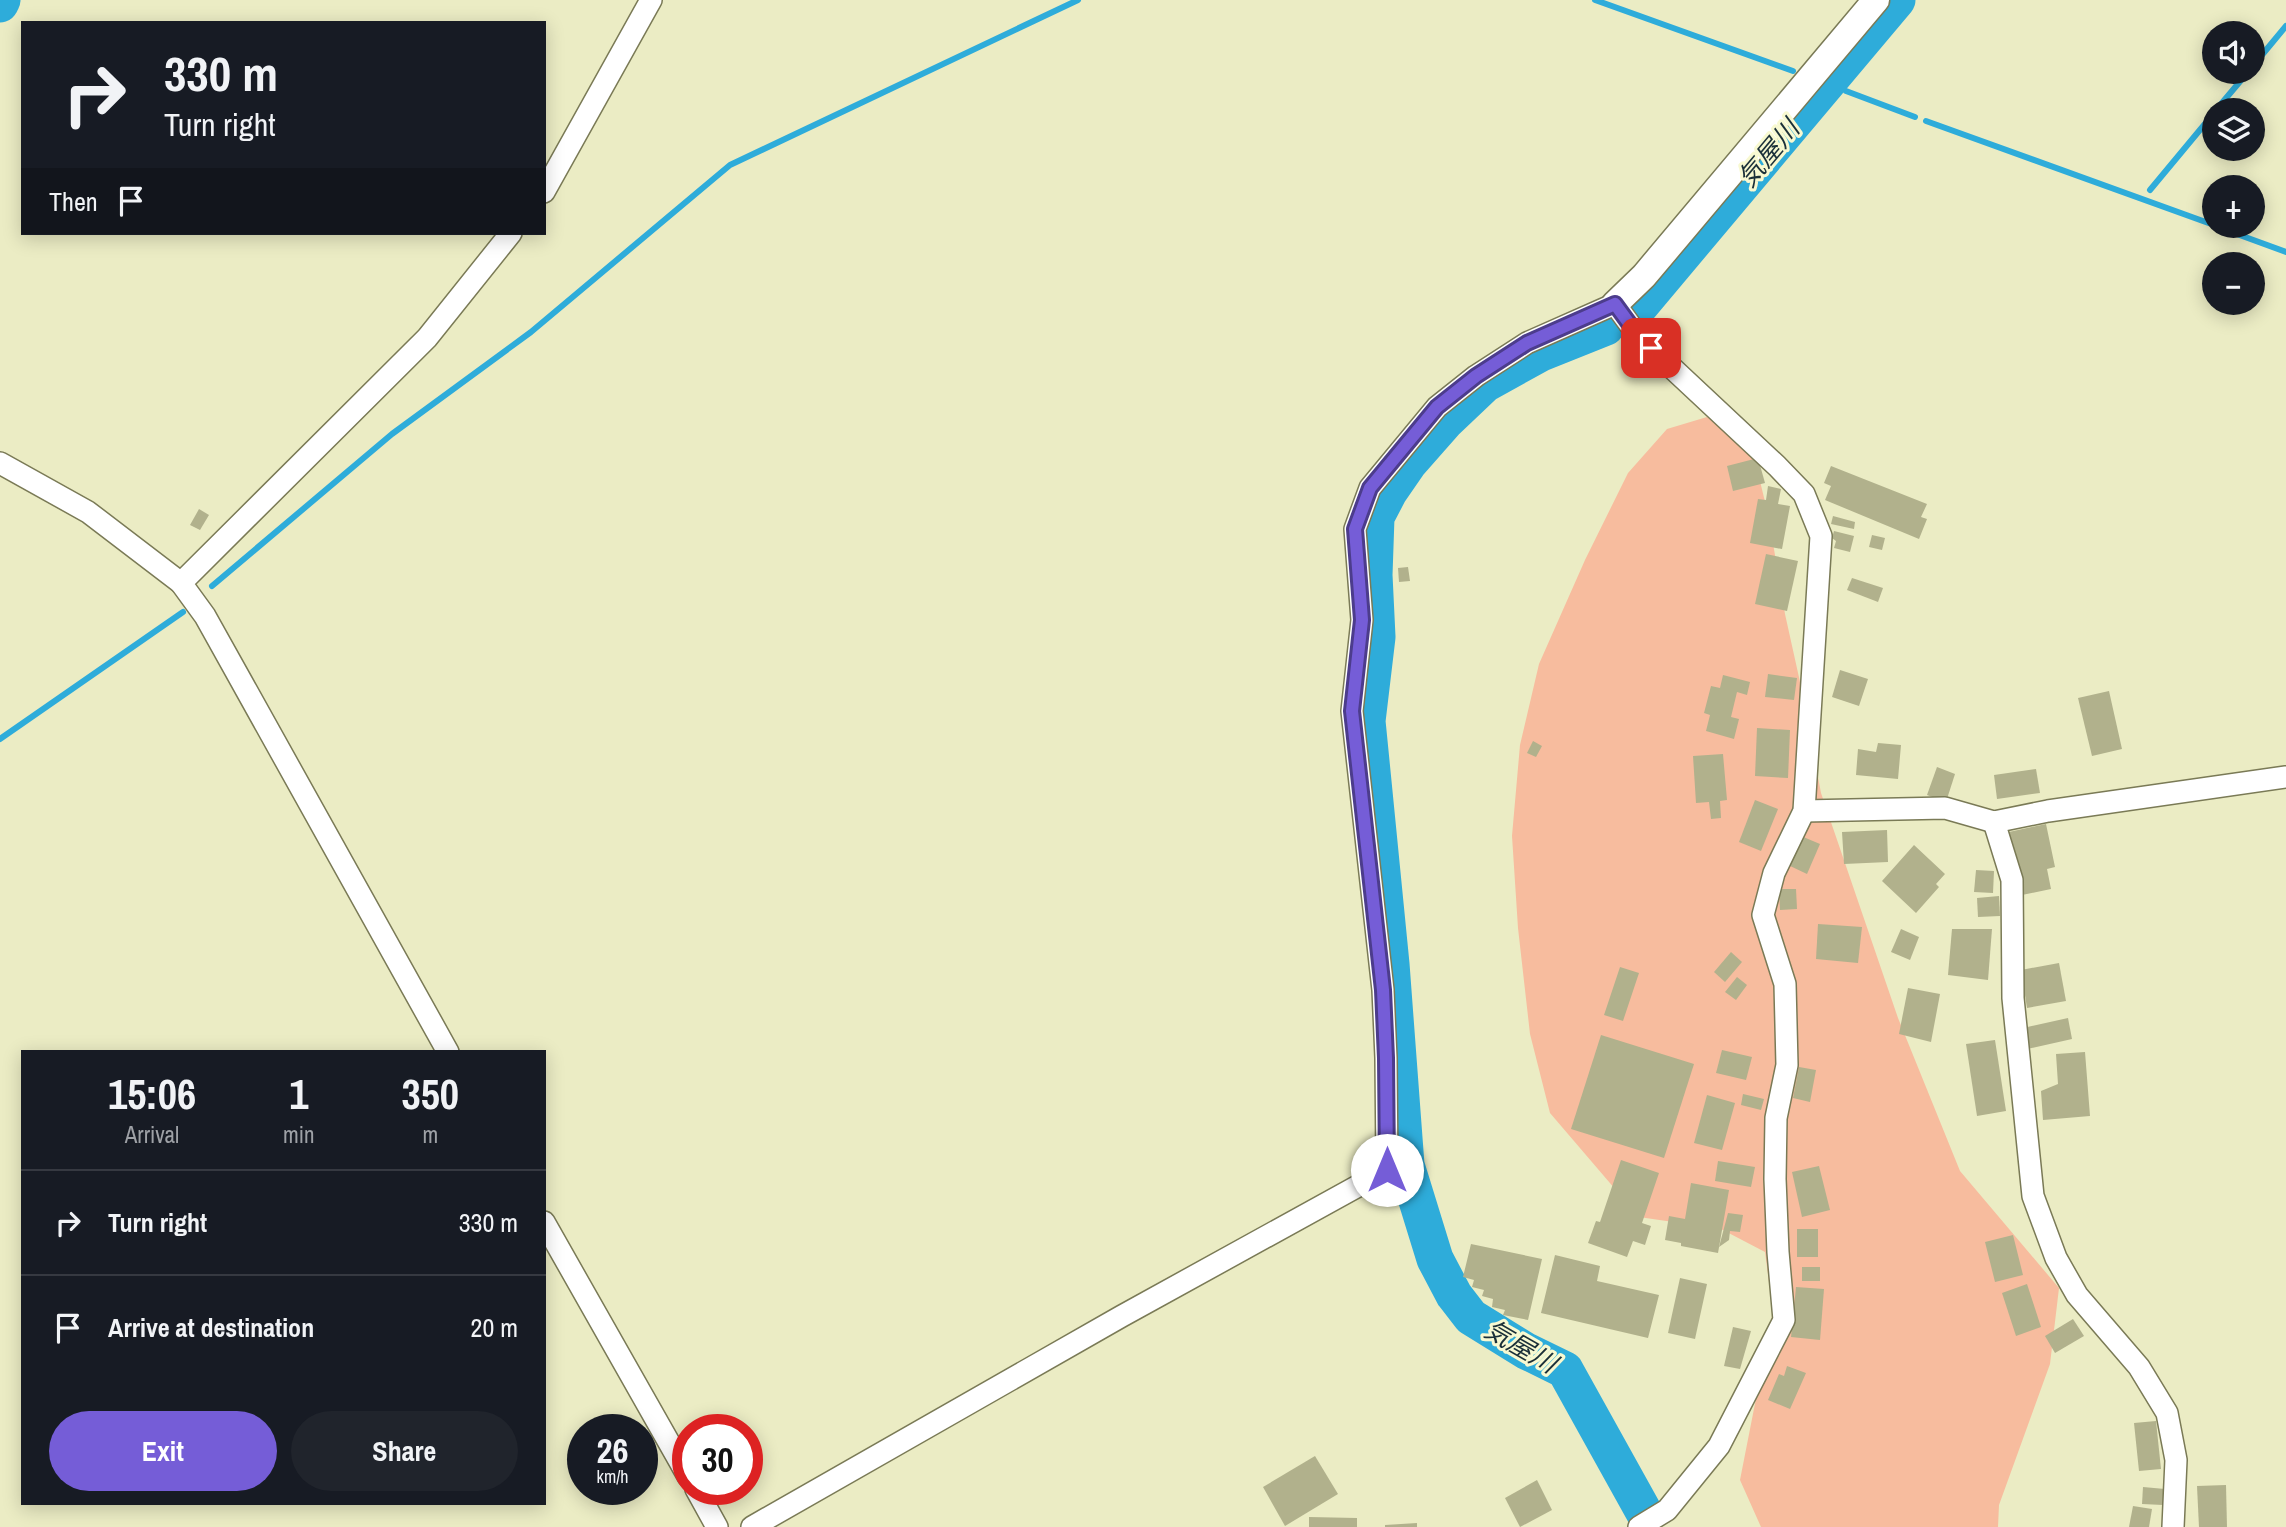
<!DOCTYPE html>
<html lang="en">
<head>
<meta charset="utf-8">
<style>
  body { margin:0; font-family:"Archivo Narrow","Noto Sans JP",sans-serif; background:#20242c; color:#f1f3f6; height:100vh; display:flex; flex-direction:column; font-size:26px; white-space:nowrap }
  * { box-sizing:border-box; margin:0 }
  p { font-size:23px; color:#9ea1a6 }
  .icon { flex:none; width:38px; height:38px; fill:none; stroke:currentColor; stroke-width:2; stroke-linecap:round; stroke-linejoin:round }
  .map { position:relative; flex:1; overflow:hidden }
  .side { position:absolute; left:21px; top:1050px; width:525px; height:455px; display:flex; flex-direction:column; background:#171b24; border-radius:0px; box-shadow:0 4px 18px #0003 }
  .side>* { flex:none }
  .hud { position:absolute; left:21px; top:21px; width:525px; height:214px; border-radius:0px; box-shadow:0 4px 18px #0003; background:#171b24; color:#f1f3f6; overflow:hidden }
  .buttons { position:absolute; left:2202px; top:21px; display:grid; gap:14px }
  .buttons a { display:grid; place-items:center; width:63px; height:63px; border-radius:50%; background:#171b24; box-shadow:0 4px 18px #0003; font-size:35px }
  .speed { position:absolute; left:567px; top:1414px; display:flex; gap:14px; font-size:35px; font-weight:700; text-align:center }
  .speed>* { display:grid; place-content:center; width:91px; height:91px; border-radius:50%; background:#171b24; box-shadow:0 4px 18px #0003; line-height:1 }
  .speed small { font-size:18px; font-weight:400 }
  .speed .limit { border:10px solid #d22; background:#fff; color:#111 }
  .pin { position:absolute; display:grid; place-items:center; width:60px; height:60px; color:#fff; margin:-30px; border-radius:14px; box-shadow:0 4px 10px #0006 }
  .me { position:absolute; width:77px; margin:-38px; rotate:0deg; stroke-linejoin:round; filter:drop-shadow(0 0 5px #0008) }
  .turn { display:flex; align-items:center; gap:24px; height:147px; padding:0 28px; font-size:32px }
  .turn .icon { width:91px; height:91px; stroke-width:2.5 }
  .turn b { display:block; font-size:49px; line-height:60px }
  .then { display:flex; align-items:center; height:66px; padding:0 28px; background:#0003; gap:14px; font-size:26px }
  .eta { display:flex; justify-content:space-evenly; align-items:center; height:119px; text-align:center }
  .eta b { font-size:42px; font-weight:800; line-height:49px }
  .primary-button { display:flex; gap:14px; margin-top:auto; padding:14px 28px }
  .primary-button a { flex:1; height:80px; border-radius:42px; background:#755dd7; color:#fff; font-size:28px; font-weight:800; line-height:80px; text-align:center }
  .primary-button a+a { background:#20242c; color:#f1f3f6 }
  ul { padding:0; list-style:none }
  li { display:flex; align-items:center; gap:21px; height:105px; padding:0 28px; border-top:2px solid #363941 }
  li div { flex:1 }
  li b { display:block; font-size:26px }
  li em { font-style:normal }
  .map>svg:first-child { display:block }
</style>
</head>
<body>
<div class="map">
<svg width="2286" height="1527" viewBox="0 0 2286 1527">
  <rect width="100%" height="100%" fill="#ebecc4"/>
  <polygon fill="#f7bc9e" points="1707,417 1750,440 1768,514 1785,614 1802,691 1821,793 1898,1018 1960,1171 2059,1288 2050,1364 1999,1505 1998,1527 1761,1527 1740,1480 1773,1312 1765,1252 1721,1229 1639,1217 1550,1113 1530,1034 1518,928 1512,836 1520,745 1539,664 1585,560 1628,473 1667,429"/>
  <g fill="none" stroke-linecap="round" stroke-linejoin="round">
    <g stroke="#2eacda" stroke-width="6">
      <polyline points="1595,0 1793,71"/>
      <polyline points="2252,67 2286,26"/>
      <polyline points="1846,91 1915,117"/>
      <polyline points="2216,110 2248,72"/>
      <polyline points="1926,121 2214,225"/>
      <polyline points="2150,190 2214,113"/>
      <polyline points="2215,226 2286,252"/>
      <polyline points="212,586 392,434 531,332 730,165 1078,0"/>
      <polyline points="0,739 183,612"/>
    </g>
    <g stroke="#2eacda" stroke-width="37">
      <polyline points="0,4 2,0"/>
      <polyline points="1639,307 1897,0"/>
      <polyline points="1606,327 1541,353 1485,384 1446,421 1409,463 1389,492 1376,517 1374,575 1377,637 1367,721 1391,964 1406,1165 1435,1259 1454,1295 1471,1317 1526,1351 1565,1370 1645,1514"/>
    </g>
  </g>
  <g fill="#b1b18c">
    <polygon points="1758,458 1765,483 1733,491 1727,466"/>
    <polygon points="1831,466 1927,504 1921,517 1927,519 1919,539 1825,500 1831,486 1824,483"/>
    <polygon points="1768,486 1781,489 1778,504 1790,506 1782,549 1750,543 1758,499 1766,500"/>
    <polygon points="199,509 209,515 200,530 190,525"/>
    <polygon points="1833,516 1855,522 1854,529 1831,524"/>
    <polygon points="1834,531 1854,536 1850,552 1834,548 1836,541 1832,538"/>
    <polygon points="1872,535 1885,538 1882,550 1869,547"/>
    <polygon points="1766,554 1798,561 1787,611 1755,604"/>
    <polygon points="1408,567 1410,581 1399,582 1398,568"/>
    <polygon points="1852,578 1883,588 1878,602 1847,590"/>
    <polygon points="1840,670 1868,679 1859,706 1832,697"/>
    <polygon points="1768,674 1797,678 1794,700 1765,697"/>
    <polygon points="1723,675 1750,682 1747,695 1737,692 1731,717 1739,719 1734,739 1706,731 1710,715 1704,713 1711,686 1720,688"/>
    <polygon points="2109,691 2122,749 2092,756 2078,698"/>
    <polygon points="1757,728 1790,730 1788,778 1755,776"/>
    <polygon points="1533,741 1542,746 1536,757 1527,753"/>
    <polygon points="1878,743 1901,745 1898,779 1856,775 1858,749 1876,752"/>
    <polygon points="1723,754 1727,800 1720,801 1721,818 1711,819 1709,802 1696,803 1693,756"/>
    <polygon points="1937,767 1955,774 1946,802 1927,795"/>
    <polygon points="2036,769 2040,793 1997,799 1994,775"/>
    <polygon points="1755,800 1778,809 1761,851 1739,842"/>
    <polygon points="2046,824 2055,867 2047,869 2051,889 2022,895 2009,832"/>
    <polygon points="1887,830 1888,862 1844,864 1842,832"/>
    <polygon points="1801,836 1820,844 1807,874 1788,865"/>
    <polygon points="1914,845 1945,874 1936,884 1939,887 1916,913 1882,881"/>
    <polygon points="1976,870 1994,871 1993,893 1974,892"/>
    <polygon points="1779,889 1796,889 1797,909 1780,910"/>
    <polygon points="1999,896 2000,916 1978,917 1977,898"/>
    <polygon points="1818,924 1862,927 1858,963 1816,959"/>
    <polygon points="1901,929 1919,937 1910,960 1891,952"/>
    <polygon points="1952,929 1992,929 1988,980 1948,975"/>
    <polygon points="1731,952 1742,962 1725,982 1714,972"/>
    <polygon points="2059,963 2066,1001 2027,1008 2021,970"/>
    <polygon points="1620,967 1639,973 1623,1021 1604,1015"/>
    <polygon points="1737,977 1747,985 1736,1000 1725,992"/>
    <polygon points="1908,988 1940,994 1931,1042 1899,1034"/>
    <polygon points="2068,1018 2072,1039 2027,1049 2023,1028"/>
    <polygon points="1601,1035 1694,1064 1664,1158 1571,1129"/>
    <polygon points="1995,1040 2006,1111 1977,1116 1966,1044"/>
    <polygon points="1722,1050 1752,1057 1746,1080 1716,1073"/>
    <polygon points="2085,1052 2090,1116 2043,1120 2041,1091 2058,1084 2056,1054"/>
    <polygon points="1799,1067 1816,1070 1810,1102 1793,1098"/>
    <polygon points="1743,1094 1764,1099 1761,1110 1741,1105"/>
    <polygon points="1707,1095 1735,1103 1722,1150 1694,1143"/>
    <polygon points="1621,1160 1659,1173 1642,1223 1651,1226 1645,1245 1633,1241 1627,1257 1588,1243 1596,1221 1600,1222"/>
    <polygon points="1718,1161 1755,1167 1751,1187 1715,1181"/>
    <polygon points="1819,1166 1830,1210 1802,1217 1792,1172"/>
    <polygon points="1691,1183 1729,1190 1718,1253 1681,1246 1681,1243 1665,1240 1669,1216 1685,1219"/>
    <polygon points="1728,1213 1743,1215 1740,1232 1730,1231 1729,1240 1719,1247"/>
    <rect x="1797" y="1229" width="21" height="28"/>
    <polygon points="2013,1235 2023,1275 1995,1282 1985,1242"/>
    <polygon points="1471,1244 1542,1259 1528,1320 1503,1315 1505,1310 1492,1307 1493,1299 1482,1296 1484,1290 1472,1287 1474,1280 1463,1277"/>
    <polygon points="1555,1255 1600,1266 1597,1281 1659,1295 1648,1338 1541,1313"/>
    <rect x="1802" y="1267" width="18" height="14"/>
    <polygon points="1680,1278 1707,1284 1695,1339 1668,1333"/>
    <polygon points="2027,1284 2041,1327 2016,1336 2002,1293"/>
    <polygon points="1796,1287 1824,1289 1820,1340 1791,1337"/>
    <polygon points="2073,1319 2084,1336 2055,1353 2045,1336"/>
    <polygon points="1733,1327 1751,1331 1740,1369 1724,1366"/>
    <polygon points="1787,1366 1806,1373 1790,1409 1768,1400 1779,1374 1784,1376"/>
    <polygon points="2156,1421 2161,1469 2139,1471 2134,1423"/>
    <polygon points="1315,1456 1338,1494 1285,1526 1263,1487"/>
    <polygon points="1537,1480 1552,1510 1520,1527 1505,1498"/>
    <polygon points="2226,1485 2227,1527 2199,1527 2197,1486"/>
    <polygon points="2143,1487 2165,1489 2163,1505 2142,1504"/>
    <polygon points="2133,1506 2152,1509 2149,1527 2129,1527"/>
    <polygon points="1309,1517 1357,1518 1357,1527 1309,1527"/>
    <polygon points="1417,1523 1417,1527 1385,1527 1385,1525"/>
  </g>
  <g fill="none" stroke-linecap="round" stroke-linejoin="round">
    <defs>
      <g id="minor">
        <polyline points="544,192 651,0"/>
        <polyline points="0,463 88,512 181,583"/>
        <polyline points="1804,811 1945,808 1994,822 2048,811 2286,777"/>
        <polyline points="1994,822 2012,880 2013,998 2033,1196 2056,1258 2077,1295 2139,1367 2167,1413 2176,1460 2173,1527"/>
        <polyline points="448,1052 205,616 181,583 427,338 511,233"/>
        <polyline points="544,1222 688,1476"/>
        <polyline points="696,1489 717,1527"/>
        <polyline points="752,1527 1122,1316 1387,1170 1386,1058 1383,990 1352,711 1362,620 1355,529 1370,488 1437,407 1476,376 1527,343 1615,304 1639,337 1777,466 1804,494 1821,536 1804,811 1774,873 1763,915 1785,984 1787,1065 1776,1118 1775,1179 1778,1252 1784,1320 1719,1446 1667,1510 1639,1527"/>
      </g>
      <polyline id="tertiary" points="1615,304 1644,276 1876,0"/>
    </defs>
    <use href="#minor" stroke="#7a7a56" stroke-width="24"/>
    <use href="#tertiary" stroke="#7a7a56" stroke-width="29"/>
    <use href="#minor" stroke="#fff" stroke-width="21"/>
    <use href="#tertiary" stroke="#fff" stroke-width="26"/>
  </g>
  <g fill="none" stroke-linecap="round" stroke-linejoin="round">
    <defs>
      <polyline id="route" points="1387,1170 1386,1058 1383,990 1352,711 1362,620 1355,529 1370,488 1437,407 1476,376 1527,343 1615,304 1639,337 1651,348"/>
    </defs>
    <use href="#route" stroke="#4c3c8c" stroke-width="18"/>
    <use href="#route" stroke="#755dd7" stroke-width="12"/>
  </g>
  <g text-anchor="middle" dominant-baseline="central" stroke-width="6" stroke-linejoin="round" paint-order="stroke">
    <g font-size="26" font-style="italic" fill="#1b3039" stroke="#f8f9d1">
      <text transform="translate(1768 153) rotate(-50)">気屋川</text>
      <text transform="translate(1521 1346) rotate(30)">気屋川</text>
    </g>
  </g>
</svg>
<div class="buttons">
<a><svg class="icon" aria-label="sound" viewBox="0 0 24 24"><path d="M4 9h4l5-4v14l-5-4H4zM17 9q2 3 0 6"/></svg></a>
<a><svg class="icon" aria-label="layers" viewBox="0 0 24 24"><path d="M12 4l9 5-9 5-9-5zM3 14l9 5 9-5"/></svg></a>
<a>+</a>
<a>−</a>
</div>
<div class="speed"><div>26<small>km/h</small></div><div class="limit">30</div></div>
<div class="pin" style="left:1651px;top:348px;background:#d93025"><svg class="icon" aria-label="arrive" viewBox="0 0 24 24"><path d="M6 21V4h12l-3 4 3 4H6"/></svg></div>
<svg class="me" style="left:1387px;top:1170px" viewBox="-20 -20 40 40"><circle r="19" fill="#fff"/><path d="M0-13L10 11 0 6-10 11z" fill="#755dd7"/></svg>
<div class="hud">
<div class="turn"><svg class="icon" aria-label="right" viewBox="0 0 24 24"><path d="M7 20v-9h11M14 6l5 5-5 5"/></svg><div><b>330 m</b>Turn right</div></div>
<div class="then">Then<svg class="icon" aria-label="arrive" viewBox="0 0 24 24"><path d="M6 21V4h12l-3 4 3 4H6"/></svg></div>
</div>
<section class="side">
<div class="eta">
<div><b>15:06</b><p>Arrival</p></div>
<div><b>1</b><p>min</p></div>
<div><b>350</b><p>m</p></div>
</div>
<ul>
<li><svg class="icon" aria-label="right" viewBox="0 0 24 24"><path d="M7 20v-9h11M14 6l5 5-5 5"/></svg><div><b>Turn right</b></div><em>330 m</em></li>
<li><svg class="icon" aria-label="arrive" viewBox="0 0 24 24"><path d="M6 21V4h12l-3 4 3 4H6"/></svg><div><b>Arrive at destination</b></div><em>20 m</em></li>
</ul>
<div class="primary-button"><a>Exit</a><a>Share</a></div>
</section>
</div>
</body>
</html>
